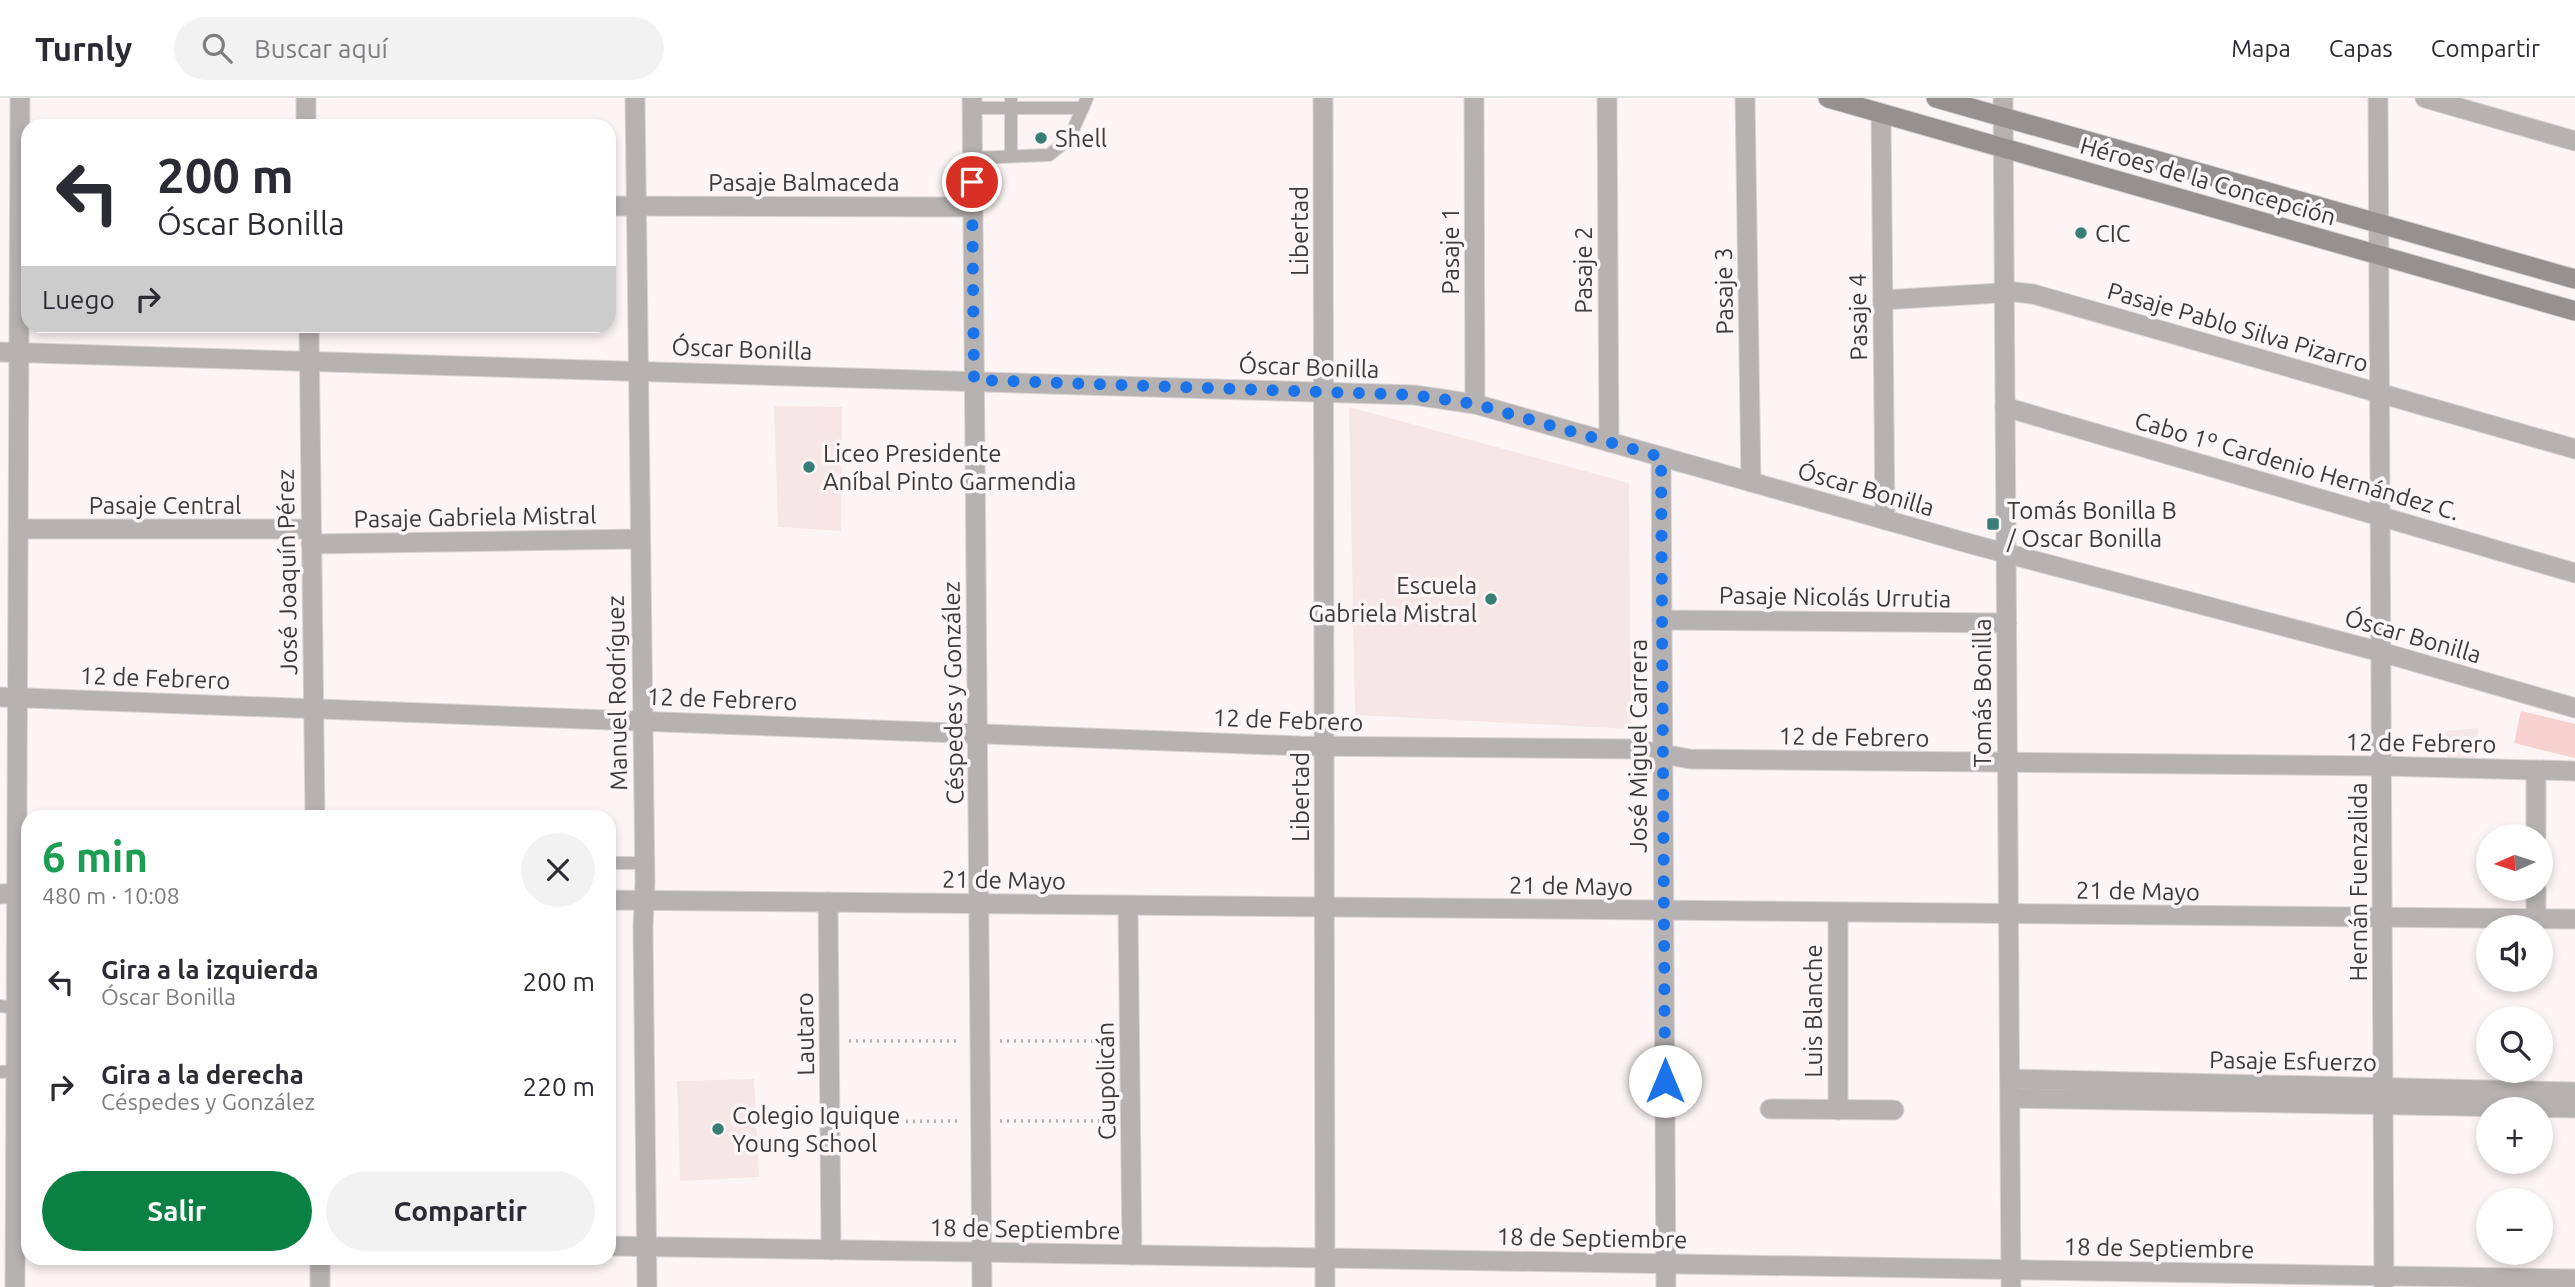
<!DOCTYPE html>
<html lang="es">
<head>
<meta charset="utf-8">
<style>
  body { margin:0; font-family:Ubuntu,sans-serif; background:#f2f2f3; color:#2b2b33; height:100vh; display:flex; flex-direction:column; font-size:26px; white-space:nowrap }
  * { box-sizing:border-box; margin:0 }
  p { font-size:23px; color:#7c7c81 }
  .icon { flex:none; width:38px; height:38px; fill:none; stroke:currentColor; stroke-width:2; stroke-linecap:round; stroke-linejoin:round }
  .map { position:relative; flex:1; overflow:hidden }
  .sheet { position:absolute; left:21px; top:712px; width:595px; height:455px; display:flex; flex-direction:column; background:#fff; border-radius:21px; box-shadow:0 4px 10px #0003 }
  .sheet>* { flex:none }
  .banner { position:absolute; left:21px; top:21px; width:595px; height:214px; border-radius:21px; box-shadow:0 4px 10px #0003; background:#fff; color:#2b2b33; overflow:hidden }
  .needle { width:46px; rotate:267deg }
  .controls { position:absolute; left:2476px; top:726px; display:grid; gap:14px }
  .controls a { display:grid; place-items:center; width:77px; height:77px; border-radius:50%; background:#fff; box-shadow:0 4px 10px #0003; font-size:35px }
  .pin { position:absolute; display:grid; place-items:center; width:60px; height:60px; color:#fff; margin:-30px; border:4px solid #fff; border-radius:50%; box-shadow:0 2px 7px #0007 }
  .me { position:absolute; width:77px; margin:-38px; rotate:0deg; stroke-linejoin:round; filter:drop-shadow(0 0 5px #0008) }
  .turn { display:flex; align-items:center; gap:24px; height:147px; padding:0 21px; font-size:32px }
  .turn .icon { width:91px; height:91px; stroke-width:2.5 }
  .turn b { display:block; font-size:49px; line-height:60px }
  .then { display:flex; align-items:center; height:66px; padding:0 21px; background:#0003; gap:14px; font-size:26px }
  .round { display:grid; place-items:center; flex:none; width:74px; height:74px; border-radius:37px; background:#f2f2f3 }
  .overview { display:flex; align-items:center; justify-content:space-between; height:119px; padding:0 21px }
  h1 { font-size:42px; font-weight:700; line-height:52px; color:#1e9e55 }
  .primary-button { display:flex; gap:14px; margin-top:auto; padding:14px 21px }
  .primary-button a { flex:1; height:80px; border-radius:42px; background:#0b8043; color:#fff; font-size:28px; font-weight:700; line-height:80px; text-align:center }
  .primary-button a+a { background:#f2f2f3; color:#2b2b33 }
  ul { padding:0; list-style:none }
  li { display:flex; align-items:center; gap:21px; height:105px; padding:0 21px }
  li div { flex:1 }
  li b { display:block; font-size:26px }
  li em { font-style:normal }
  header { display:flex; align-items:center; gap:42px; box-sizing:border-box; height:98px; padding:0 35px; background:#fff; border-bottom:2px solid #e1e1e2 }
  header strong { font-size:33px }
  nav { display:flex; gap:38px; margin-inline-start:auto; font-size:24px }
  .search { width:490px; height:63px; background:#f2f2f3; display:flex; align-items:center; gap:18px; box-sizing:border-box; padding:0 24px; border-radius:38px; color:#7c7c81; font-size:26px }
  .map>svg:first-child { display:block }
</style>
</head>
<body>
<header>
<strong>Turnly</strong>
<div class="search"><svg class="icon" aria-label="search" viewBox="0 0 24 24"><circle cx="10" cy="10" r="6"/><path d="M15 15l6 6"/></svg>Buscar aquí</div>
<nav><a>Mapa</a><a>Capas</a><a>Compartir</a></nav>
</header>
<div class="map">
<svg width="2575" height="1189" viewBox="0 0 2575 1189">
  <rect width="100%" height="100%" fill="#fdf5f5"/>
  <g fill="#f7e6e6">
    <polygon points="774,308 842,309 841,433 778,429"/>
    <polygon points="1349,309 1629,385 1631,631 1355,617"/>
    <polygon points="2478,630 2476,662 2447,660 2445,633"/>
    <polygon points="754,981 759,1079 680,1083 677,983"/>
  </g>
  <polygon fill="#f7d0d0" points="2521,613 2575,626 2575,660 2514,645"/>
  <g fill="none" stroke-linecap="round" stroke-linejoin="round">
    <defs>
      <g id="service">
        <polyline points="972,10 1083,10"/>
        <polyline points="1011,58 1011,0"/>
        <polyline points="972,60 1049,57 1069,41 1087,0"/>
        <polyline points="609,765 644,765"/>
        <polyline points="0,908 16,910"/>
        <polyline points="0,974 16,973"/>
      </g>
      <g id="minor">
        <polyline points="306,0 306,28"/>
        <polyline points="1323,0 1325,1189"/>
        <polyline points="1474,0 1475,306"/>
        <polyline points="1607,0 1609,344"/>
        <polyline points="1745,0 1751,384"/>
        <polyline points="2003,0 2011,1189"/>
        <polyline points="2378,0 2384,1188"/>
        <polyline points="2425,0 2575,43"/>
        <polyline points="1881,15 1885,422"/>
        <polyline points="609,108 972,109"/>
        <polyline points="1883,202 2015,194 2033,196 2575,351"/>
        <polyline points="309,228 315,719"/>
        <polyline points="0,254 1414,297 1475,306 1971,446 2381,554 2575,610"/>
        <polyline points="2005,309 2575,475"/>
        <polyline points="1661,359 1666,1189"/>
        <polyline points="19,431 311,431"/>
        <polyline points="311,446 639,441"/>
        <polyline points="1662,522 2007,525"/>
        <polyline points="0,599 1301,648 1635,651 1690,661 2381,668 2575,673"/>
        <polyline points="2536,672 2536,738"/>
        <polyline points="828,804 831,1152"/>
        <polyline points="1128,808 1132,1157"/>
        <polyline points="1838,815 1838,1012"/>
        <polyline points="2536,821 2536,791"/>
        <polyline points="2010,981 2575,994"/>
        <polyline points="2010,1000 2575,1010"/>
        <polyline points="1770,1011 1894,1012"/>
        <polyline points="609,1148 2575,1181"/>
        <polyline points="320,1160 320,1189"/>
        <polyline points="15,1189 20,0"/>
      </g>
      <g id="tertiary">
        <polyline points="635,0 645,784 643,830 647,1189"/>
        <polyline points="972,0 982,1189"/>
        <polyline points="0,796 28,795"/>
        <polyline points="609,802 2575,821"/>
      </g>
      <g id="secondary">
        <polyline points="1828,0 2575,213"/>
        <polyline points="1936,0 2575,181"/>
      </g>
    </defs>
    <use href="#service" stroke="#dad3d3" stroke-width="14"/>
    <use href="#minor" stroke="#dad3d3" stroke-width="21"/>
    <use href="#tertiary" stroke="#dad3d3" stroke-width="21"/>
    <use href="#secondary" stroke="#dad3d3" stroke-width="21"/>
    <g stroke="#b4aeae" stroke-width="3.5" stroke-dasharray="2 5" stroke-linecap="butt">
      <polyline points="849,943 960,943"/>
      <polyline points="1000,943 1111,943"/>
      <polyline points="1000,1023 1112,1023"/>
      <polyline points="850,1024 961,1023"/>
    </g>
    <use href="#service" stroke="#b6b2b2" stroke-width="12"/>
    <use href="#minor" stroke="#b6b2b2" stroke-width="19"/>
    <use href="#tertiary" stroke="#b6b2b2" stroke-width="19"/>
    <use href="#secondary" stroke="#969090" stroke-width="19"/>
  </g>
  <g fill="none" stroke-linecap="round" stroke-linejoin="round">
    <polyline stroke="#1a73e8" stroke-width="12" stroke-dasharray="0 21.6" points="972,84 974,282 1414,297 1475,306 1661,359 1665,983"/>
  </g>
  <g fill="#377e77" stroke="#fdf5f5" stroke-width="2.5">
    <circle cx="1041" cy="40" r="7"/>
    <circle cx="2081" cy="135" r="7"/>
    <circle cx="809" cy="369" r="7"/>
    <rect x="1986" y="419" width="14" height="14" rx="3.5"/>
    <circle cx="1491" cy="501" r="7"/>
    <circle cx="718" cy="1031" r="7"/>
  </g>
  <g text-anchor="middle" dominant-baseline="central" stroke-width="7" stroke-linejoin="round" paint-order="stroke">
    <g font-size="24" fill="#3d3a3a" stroke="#fdf5f5" text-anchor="start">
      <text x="1055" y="40">Shell</text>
      <text x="2095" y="135">CIC</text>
      <text x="823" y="355">Liceo Presidente<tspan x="823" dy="28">Aníbal Pinto Garmendia</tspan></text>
      <text x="2007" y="412">Tomás Bonilla B<tspan x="2007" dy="28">/ Oscar Bonilla</tspan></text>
      <text x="1477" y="487" text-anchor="end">Escuela<tspan x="1477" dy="28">Gabriela Mistral</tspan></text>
      <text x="732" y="1017">Colegio Iquique<tspan x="732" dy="28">Young School</tspan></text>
    </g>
    <g font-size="24" fill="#3d3a3a" stroke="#fdf5f5">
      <text transform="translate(2208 83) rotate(16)">Héroes de la Concepción</text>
      <text x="804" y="84">Pasaje Balmaceda</text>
      <text transform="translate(1299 133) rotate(-90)">Libertad</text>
      <text transform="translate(1450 153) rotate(-90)">Pasaje 1</text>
      <text transform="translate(1583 172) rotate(-90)">Pasaje 2</text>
      <text transform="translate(1724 193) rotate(-91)">Pasaje 3</text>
      <text transform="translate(1858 219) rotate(-91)">Pasaje 4</text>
      <text transform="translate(2238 229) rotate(16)">Pasaje Pablo Silva Pizarro</text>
      <text transform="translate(742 251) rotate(2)">Óscar Bonilla</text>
      <text transform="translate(1309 269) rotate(2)">Óscar Bonilla</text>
      <text transform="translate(2297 368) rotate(16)">Cabo 1º Cardenio Hernández C.</text>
      <text transform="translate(1866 391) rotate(16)">Óscar Bonilla</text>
      <text x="165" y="407">Pasaje Central</text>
      <text transform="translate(475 419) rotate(-1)">Pasaje Gabriela Mistral</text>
      <text transform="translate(287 474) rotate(-91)">José Joaquín Pérez</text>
      <text transform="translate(1835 499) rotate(1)">Pasaje Nicolás Urrutia</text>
      <text transform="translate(2413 538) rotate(16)">Óscar Bonilla</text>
      <text transform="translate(155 580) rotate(2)">12 de Febrero</text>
      <text transform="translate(617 595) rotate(-91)">Manuel Rodríguez</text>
      <text transform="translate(953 595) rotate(-91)">Céspedes y González</text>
      <text transform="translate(1982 595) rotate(-90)">Tomás Bonilla</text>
      <text transform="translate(722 601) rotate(2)">12 de Febrero</text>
      <text transform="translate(1288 622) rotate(2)">12 de Febrero</text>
      <text transform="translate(1854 639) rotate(1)">12 de Febrero</text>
      <text transform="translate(2421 645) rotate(1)">12 de Febrero</text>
      <text transform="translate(1638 648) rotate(-90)">José Miguel Carrera</text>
      <text transform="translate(1300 699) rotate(-90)">Libertad</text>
      <text transform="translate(1004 782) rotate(1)">21 de Mayo</text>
      <text transform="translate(2358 784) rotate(-90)">Hernán Fuenzalida</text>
      <text transform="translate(1571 788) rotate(1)">21 de Mayo</text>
      <text transform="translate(2138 793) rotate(1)">21 de Mayo</text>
      <text transform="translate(1813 913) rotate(-90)">Luis Blanche</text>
      <text transform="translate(805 936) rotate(-91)">Lautaro</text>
      <text transform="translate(2293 963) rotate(1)">Pasaje Esfuerzo</text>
      <text transform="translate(1106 983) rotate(-91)">Caupolicán</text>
      <text transform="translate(1025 1131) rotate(1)">18 de Septiembre</text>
      <text transform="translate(1592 1140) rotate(1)">18 de Septiembre</text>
      <text transform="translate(2159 1150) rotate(1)">18 de Septiembre</text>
    </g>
  </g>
</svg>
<div class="controls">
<a><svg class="needle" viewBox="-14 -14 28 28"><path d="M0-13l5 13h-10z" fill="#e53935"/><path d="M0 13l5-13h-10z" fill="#7c7c81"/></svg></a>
<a><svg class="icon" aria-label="sound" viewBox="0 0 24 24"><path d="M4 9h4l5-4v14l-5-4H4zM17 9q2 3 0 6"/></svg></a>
<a><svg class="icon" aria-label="search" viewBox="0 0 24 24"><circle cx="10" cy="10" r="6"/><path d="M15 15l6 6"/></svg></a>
<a>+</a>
<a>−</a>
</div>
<div class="pin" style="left:972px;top:84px;background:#d93025"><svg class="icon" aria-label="arrive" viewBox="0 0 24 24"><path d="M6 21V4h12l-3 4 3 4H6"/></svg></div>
<svg class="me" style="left:1665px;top:983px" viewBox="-20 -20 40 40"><circle r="19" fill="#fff"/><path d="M0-13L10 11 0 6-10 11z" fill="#1a73e8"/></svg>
<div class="banner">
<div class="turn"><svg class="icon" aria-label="left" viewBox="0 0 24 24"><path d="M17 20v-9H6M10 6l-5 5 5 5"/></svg><div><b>200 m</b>Óscar Bonilla</div></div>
<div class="then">Luego<svg class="icon" aria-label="right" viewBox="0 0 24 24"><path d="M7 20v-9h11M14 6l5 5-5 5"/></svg></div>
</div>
<section class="sheet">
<div class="overview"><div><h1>6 min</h1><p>480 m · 10:08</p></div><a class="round"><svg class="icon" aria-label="close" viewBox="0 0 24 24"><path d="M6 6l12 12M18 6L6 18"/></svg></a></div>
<ul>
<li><svg class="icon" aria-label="left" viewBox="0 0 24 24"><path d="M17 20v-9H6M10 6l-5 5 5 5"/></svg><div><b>Gira a la izquierda</b><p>Óscar Bonilla</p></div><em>200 m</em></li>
<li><svg class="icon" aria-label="right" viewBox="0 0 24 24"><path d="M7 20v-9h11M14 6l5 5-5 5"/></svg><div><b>Gira a la derecha</b><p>Céspedes y González</p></div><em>220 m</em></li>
</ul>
<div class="primary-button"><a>Salir</a><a>Compartir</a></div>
</section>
</div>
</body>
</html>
